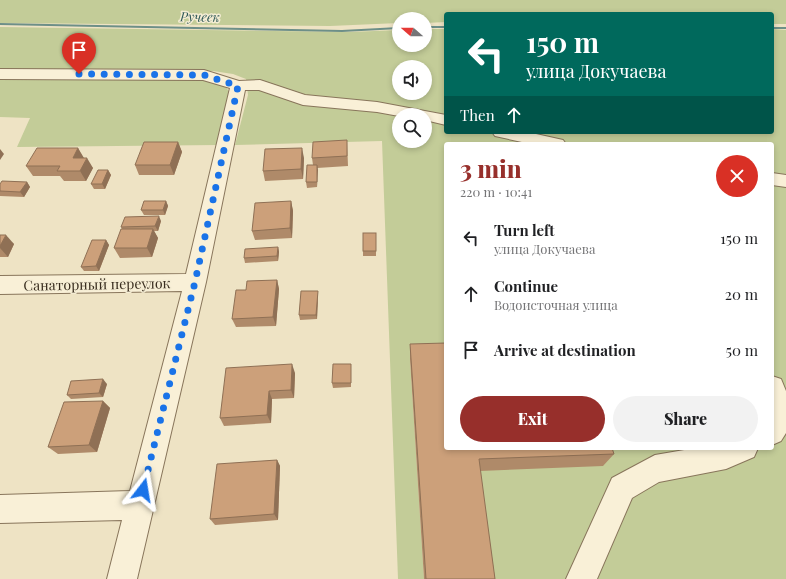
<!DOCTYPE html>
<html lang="en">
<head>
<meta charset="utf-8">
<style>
  body { margin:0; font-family:"Playfair Display",serif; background:#f2f2f2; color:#202124; height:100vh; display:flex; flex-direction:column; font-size:15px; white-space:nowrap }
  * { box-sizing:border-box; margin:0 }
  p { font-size:13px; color:#757577 }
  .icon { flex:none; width:22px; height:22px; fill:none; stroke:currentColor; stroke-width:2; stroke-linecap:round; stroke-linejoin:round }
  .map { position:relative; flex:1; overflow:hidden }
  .drawer { position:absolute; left:444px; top:142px; width:330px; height:308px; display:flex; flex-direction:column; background:#fff; border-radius:4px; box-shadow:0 2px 6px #0003 }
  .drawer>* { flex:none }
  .top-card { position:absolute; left:444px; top:12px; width:330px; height:122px; border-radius:4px; box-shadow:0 2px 6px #0003; background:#00695c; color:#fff; overflow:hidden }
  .needle { width:26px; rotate:290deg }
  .fabs { position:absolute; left:392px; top:12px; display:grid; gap:8px }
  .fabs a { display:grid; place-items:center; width:40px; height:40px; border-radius:50%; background:#fff; box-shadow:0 2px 6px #0003; font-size:20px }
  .pin { position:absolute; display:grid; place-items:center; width:34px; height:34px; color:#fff; margin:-41px -17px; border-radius:50% 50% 50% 0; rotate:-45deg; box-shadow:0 0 4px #0007 }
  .pin .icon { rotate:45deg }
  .me { position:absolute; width:44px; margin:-22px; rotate:14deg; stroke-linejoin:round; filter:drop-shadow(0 0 3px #0008) }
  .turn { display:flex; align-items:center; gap:14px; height:84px; padding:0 16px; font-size:18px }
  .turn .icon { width:52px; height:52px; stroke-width:2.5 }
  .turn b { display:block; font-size:28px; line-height:34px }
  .then { display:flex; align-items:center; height:38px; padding:0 16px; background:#0003; gap:8px; font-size:15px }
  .round { display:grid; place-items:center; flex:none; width:42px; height:42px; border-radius:21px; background:#f2f2f2 }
  .overview { display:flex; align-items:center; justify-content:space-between; height:68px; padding:0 16px }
  h1 { font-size:24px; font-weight:800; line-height:30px; color:#972f2b }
  .button { display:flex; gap:8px; margin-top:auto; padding:8px 16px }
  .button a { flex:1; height:46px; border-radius:24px; background:#972f2b; color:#fff; font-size:16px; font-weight:800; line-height:46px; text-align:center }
  .button a+a { background:#f2f2f2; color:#202124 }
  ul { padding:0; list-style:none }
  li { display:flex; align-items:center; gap:12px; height:56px; padding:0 16px }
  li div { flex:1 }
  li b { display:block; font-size:15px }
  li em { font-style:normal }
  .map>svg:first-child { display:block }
</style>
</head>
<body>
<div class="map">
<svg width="786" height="579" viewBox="0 0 786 579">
  <rect width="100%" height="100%" fill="#eee3c4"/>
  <g fill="#c3cc98" fill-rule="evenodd">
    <polygon points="0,0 786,0 786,24 772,24 772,14 446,14 446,22 425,23 425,19 399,19 399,23 330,26 0,23"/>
    <path d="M0 27 350 32 399 30V45H425V29H446V132H772V29L786 30V579H488L474 471 599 448H772V144H446V357L410 359 424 579H398L382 141 235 145 248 95 246 79 233 74 213 71 0 70ZM399 67H425V93H399ZM399 115H425V141H399Z"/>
    <polygon points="205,77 222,82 231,94 218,145 17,147 30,118 0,117 0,78"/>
  </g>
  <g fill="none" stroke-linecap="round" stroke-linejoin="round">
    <g fill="#6d8f88" fill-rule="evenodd">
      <polygon points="0,23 342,30 399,27 399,29 342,32 0,25"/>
      <rect x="425" y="26" width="21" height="2"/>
      <rect x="772" y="27" width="14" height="2"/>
    </g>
    <defs>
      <g id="minor">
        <polygon points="0,69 204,70 239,81 260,80 305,95 377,102 446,115 446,125 425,120 425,115 399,116 377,112 303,105 259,90 245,90 206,282 137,579 107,579 122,520 0,523 0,495 130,491 182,291 0,294 0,276 186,274 230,88 203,80 0,79"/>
        <polygon points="492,132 527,132 563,140 566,144 531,144 495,136"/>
        <polygon points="772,173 786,175 786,187 772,185"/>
        <polygon points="772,376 781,379 786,391 786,433 781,441 772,445"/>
        <polygon points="696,448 758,448 754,457 726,469 659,482 632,498 597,579 566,579 612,478 655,455"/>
      </g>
    </defs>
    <use href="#minor" stroke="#88755b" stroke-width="2"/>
    <use href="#minor" fill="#f9f0d7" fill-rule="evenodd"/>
  </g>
  <g fill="#af8a69">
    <polygon points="347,140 348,166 317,168 317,187 307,188 306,182 313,165 312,158"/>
    <polygon points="178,142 182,152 174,175 139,175 135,165"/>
    <polygon points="78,148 83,158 93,168 86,181 64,181 60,176 33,176 26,166"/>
    <polygon points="304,158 303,179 265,181 263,171"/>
    <polygon points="108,170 111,175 105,189 94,189 91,184"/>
    <polygon points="27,182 30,187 24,197 0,196 0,184"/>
    <polygon points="166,201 168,206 165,215 144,215 141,210"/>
    <polygon points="291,201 293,211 292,238 255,240 252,231"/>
    <polygon points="161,221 158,231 154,231 158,238 152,257 120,258 114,248 122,229 121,227"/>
    <rect x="363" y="233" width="13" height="23"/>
    <polygon points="0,235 14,244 8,257 0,257"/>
    <polygon points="106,240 109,245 99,271 84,271 81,267"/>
    <polygon points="278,247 279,252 278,261 245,263 244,258"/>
    <polygon points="277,280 279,289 276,326 236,327 232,319 246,290"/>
    <polygon points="318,295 317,319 300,320 299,315"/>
    <polygon points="410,344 446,448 614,454 603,466 480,471 495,579 424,579 410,359"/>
    <polygon points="351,368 351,387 333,388 332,383"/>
    <polygon points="295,373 294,398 272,399 271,423 224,426 220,418"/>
    <polygon points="107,384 103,397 71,399 67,395"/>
    <polygon points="103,401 110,408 97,452 58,454 48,447"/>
    <polygon points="277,460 280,466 278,520 215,525 210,519"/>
  </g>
  <g fill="#8f7055">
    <polygon points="178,142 182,152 174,175 170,165"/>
    <polygon points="78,148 84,158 73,158"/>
    <polygon points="302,148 304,158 303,179 301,169"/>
    <polygon points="0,149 4,154 0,160"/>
    <polygon points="87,158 93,168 86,181 80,171"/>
    <polygon points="317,165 318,170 317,187"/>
    <polygon points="108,170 111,175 105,189 102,184"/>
    <polygon points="27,182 30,187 24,197 20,192"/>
    <polygon points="166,201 168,206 165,215 163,210"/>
    <polygon points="291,201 293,211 292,238 290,228"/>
    <polygon points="159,216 161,221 158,231 155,226"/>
    <polygon points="153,229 158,238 152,257 147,248"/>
    <polygon points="6,235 14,244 8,257 0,248 0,246"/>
    <polygon points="106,240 109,245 99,271 96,266"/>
    <polygon points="278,247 279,252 278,261 277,256"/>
    <polygon points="277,280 279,289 276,326 273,317"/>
    <polygon points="318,291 318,295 317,319 316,315"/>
    <polygon points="292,364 295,373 294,398 291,390"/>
    <polygon points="103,379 107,384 103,397 99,393"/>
    <polygon points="269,391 272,399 271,423 267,415"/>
    <polygon points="103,401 110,408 97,452 89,445"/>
    <polygon points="277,460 280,466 278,520 274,514"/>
  </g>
  <g fill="#cca07a" stroke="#8f7055">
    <polygon points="347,140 347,156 312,158 313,142"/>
    <polygon points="144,142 178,142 170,165 135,165"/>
    <polygon points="37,148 78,148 73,158 87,158 80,171 57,171 60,166 26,166"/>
    <polygon points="302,148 301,169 263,171 265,149"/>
    <polygon points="307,165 317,165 317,182 306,182"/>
    <polygon points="98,170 108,170 102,184 91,184"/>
    <polygon points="2,181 27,182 20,192 0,191 0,184"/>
    <polygon points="144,201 166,201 163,210 141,210"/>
    <polygon points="291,201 290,228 252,231 255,203"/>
    <polygon points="159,216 155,226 121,227 125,217"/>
    <polygon points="121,229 153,229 147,248 114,248"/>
    <rect x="363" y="233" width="13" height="18"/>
    <polygon points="0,235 6,235 0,246"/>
    <polygon points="92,240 106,240 96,266 81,267"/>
    <polygon points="278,247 277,256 244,258 245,249"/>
    <polygon points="277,280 273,317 232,319 236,290 246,290 247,281"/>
    <polygon points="301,291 318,291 316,315 299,315"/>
    <polygon points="446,343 446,448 612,448 614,454 479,459 495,579 426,579 410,344"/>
    <polygon points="292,364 291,390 269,391 267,415 220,418 226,368"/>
    <polygon points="333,364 351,364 351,383 332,383"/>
    <polygon points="103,379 99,393 67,395 71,381"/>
    <polygon points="103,401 89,445 48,447 64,402"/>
    <polygon points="277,460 274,514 210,519 217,464"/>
  </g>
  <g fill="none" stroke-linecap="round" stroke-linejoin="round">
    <polyline stroke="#1a73e8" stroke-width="7" stroke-dasharray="0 12.6" points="79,74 204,75 238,86 195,282 143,490"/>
  </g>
  <g text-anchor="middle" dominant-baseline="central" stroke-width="3" stroke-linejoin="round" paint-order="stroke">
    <g font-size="13" font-style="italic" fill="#2e5857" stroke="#f5edd4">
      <text transform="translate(200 16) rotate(1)">Ручеек</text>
    </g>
    <g font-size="14" fill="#382c1e" stroke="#f5edd4">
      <text transform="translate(97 284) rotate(-1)">Санаторный переулок</text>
    </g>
  </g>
</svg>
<div class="fabs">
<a><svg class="needle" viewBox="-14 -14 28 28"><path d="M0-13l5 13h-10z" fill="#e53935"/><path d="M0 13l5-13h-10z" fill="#757577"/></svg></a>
<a><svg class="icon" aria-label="sound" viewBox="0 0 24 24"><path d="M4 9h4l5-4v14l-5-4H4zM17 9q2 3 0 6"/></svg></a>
<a><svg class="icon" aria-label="search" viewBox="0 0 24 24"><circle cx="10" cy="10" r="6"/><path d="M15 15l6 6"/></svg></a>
</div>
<div class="pin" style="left:79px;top:74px;background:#d93025"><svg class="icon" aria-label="arrive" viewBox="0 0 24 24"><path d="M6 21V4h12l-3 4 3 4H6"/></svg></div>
<svg class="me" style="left:143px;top:490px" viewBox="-20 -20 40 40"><path d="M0-17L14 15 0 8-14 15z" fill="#1a73e8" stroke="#fff" stroke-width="4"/></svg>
<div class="top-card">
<div class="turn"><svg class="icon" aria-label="left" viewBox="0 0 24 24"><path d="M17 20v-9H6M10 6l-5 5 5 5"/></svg><div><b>150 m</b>улица Докучаева</div></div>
<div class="then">Then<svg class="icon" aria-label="ahead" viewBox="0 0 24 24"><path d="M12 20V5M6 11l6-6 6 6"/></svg></div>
</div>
<section class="drawer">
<div class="overview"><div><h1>3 min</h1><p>220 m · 10:41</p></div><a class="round" style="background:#d93025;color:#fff"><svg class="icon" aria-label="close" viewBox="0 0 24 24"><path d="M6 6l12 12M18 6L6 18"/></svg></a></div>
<ul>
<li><svg class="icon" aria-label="left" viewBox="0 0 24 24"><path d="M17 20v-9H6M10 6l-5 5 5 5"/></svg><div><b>Turn left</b><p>улица Докучаева</p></div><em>150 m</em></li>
<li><svg class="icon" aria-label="ahead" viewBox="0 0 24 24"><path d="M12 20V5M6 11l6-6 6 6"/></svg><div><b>Continue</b><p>Водоисточная улица</p></div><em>20 m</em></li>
<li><svg class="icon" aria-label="arrive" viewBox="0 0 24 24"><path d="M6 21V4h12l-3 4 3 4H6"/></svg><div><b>Arrive at destination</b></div><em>50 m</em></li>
</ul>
<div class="button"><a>Exit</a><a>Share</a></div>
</section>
</div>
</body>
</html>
